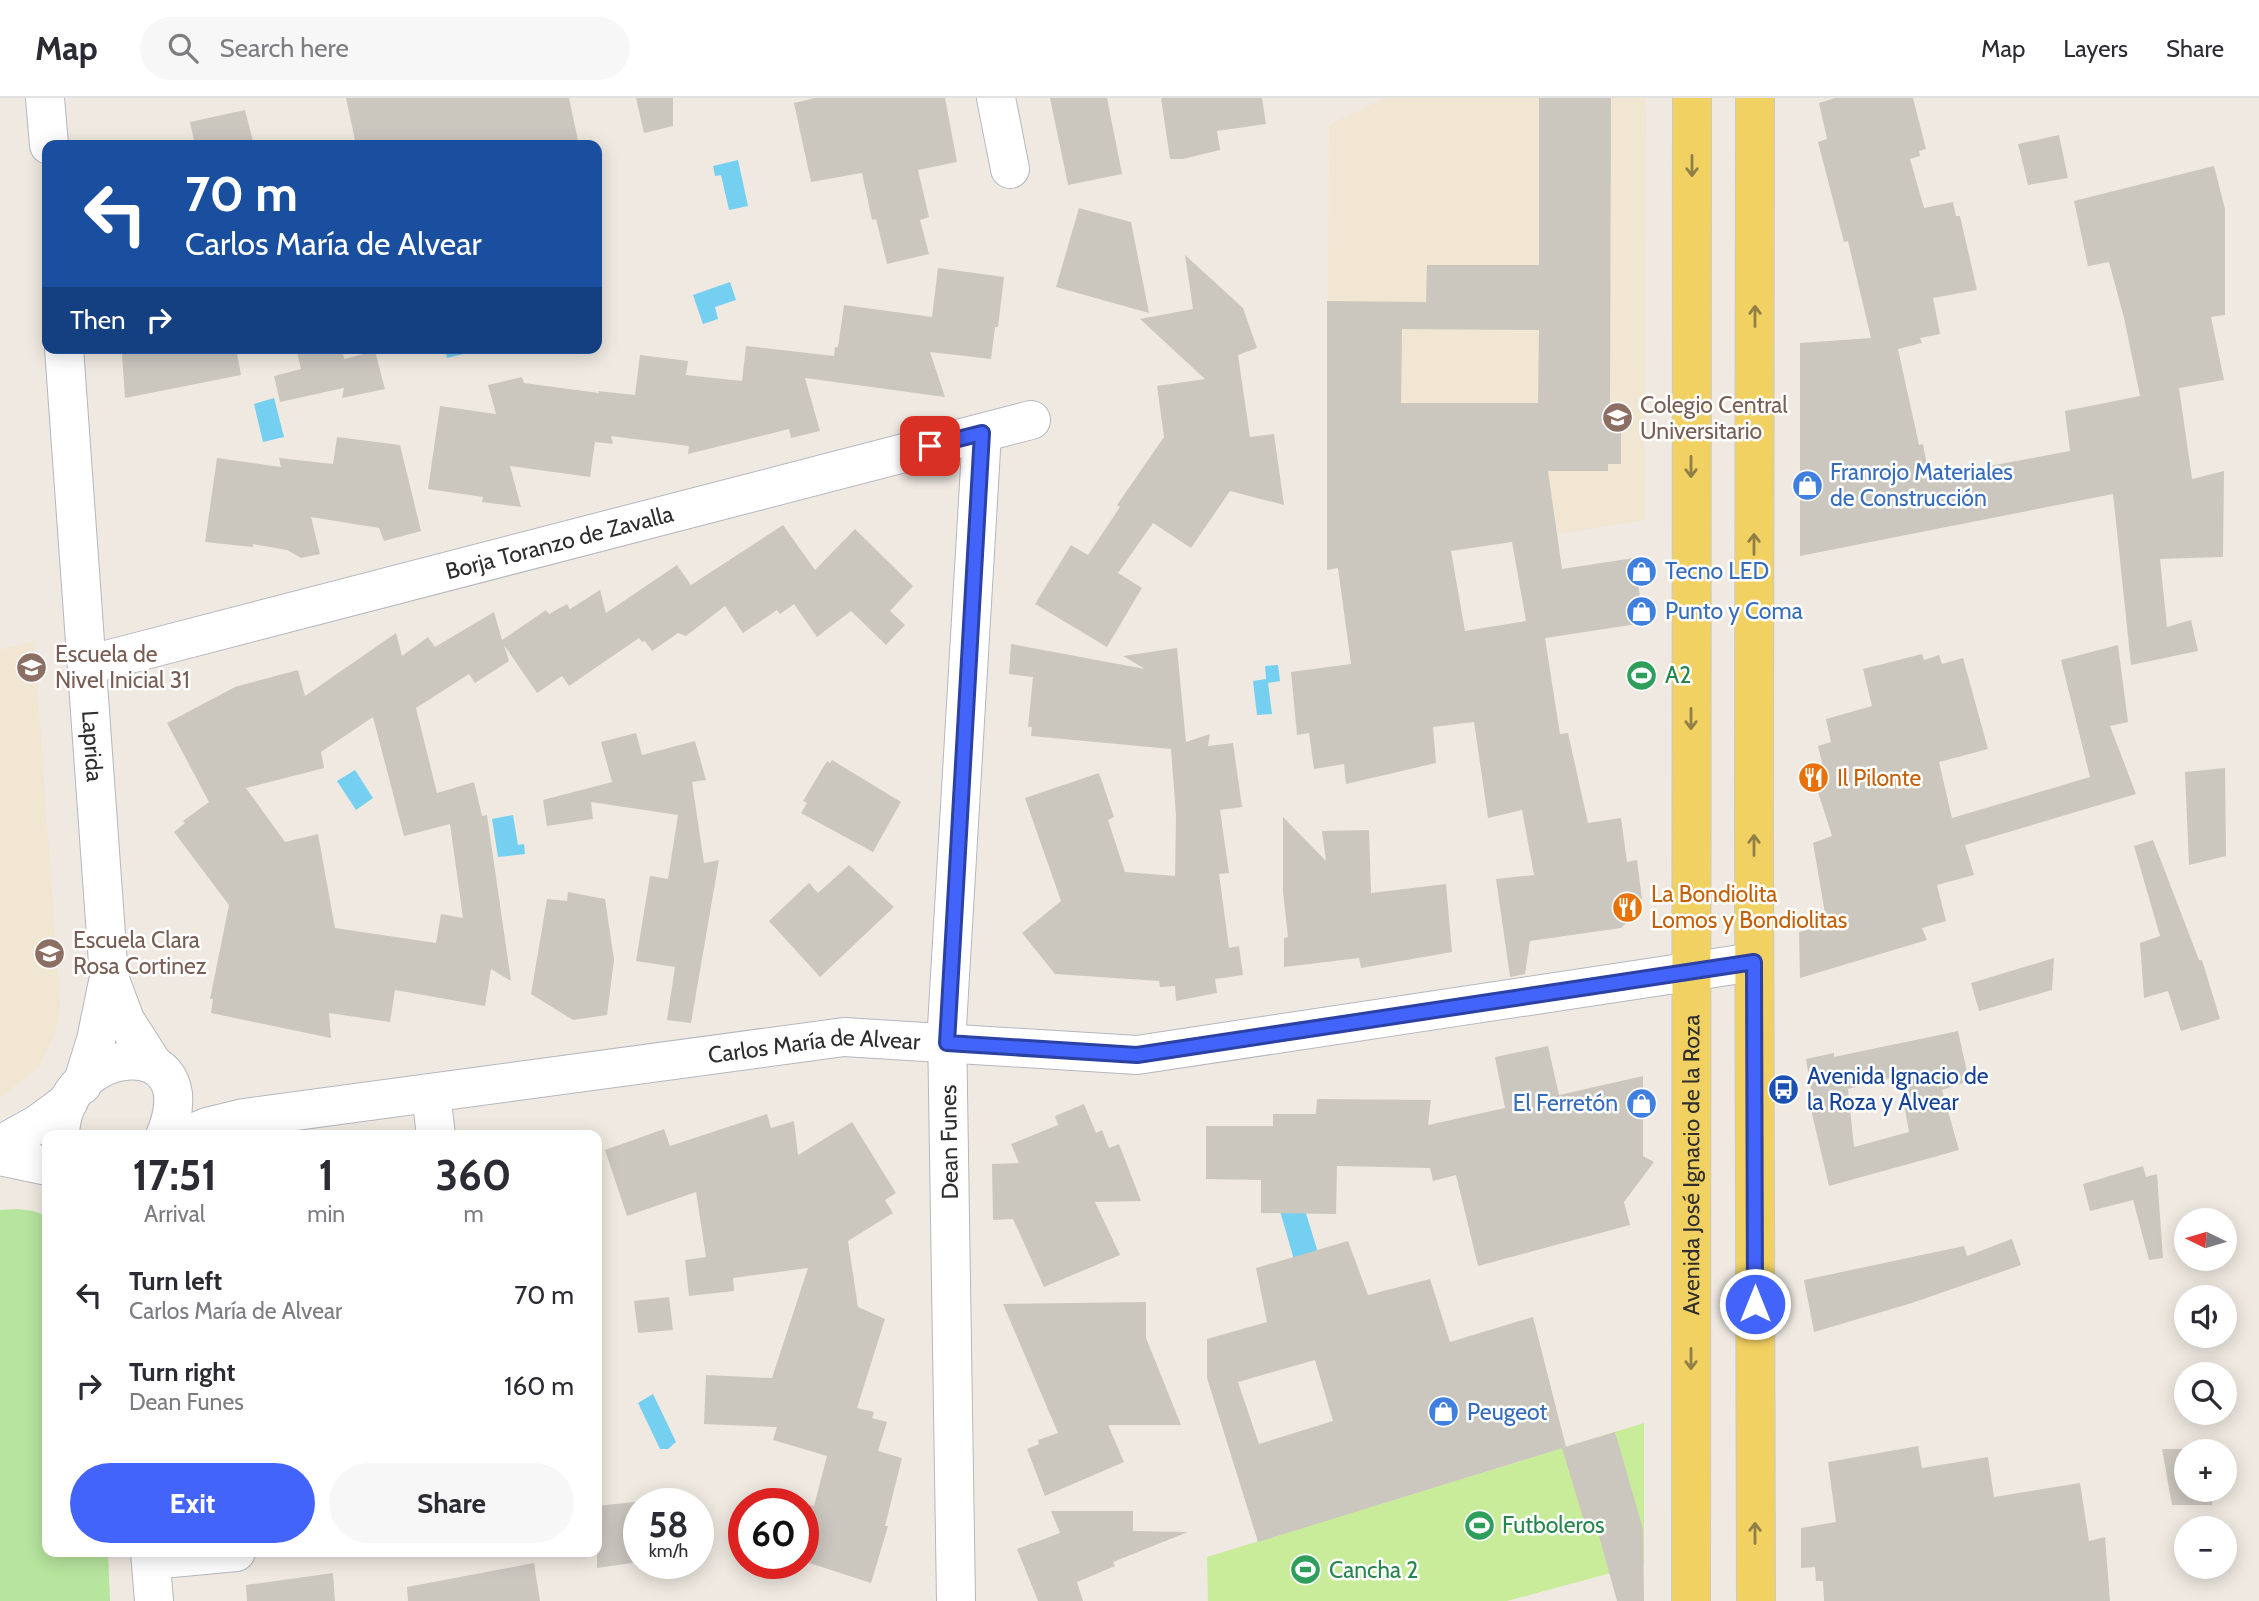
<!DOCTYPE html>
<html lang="en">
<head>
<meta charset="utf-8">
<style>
  body { margin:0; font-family:Cabin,sans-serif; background:#f7f7f7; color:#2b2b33; height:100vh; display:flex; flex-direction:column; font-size:26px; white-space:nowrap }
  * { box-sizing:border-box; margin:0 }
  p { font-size:23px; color:#7c7c81 }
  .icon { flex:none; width:38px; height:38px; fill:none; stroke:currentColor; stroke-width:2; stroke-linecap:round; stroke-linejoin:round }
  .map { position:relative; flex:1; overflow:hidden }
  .drawer { position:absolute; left:42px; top:1032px; width:560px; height:427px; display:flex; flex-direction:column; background:#fff; border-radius:14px; box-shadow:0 4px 18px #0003 }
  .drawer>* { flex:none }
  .hud { position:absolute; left:42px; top:42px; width:560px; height:214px; border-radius:14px; box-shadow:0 4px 18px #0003; background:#1a4fa0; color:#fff; overflow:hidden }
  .needle { width:46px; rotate:275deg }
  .fabs { position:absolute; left:2174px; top:1110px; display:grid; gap:14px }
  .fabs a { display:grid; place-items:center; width:63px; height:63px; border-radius:50%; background:#fff; box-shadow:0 4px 18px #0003; font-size:35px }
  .speed { position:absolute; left:623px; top:1390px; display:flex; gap:14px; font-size:35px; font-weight:700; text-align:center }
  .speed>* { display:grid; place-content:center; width:91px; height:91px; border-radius:50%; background:#fff; box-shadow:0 4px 18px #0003; line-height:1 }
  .speed small { font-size:18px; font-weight:400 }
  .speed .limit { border:10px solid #d22; background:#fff; color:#111 }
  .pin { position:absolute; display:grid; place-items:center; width:60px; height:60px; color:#fff; margin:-30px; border-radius:14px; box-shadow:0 4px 10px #0006 }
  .me { position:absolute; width:77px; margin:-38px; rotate:0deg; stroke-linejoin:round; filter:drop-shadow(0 0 5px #0008) }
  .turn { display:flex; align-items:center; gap:24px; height:147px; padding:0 28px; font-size:32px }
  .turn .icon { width:91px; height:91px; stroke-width:2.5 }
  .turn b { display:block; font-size:49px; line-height:60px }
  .then { display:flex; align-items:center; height:66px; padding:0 28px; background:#0003; gap:14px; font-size:26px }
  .eta { display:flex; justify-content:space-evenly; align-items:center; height:119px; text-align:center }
  .eta b { font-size:42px; font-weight:700; line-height:49px }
  .cta { display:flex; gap:14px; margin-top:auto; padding:14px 28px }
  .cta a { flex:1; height:80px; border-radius:42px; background:#4264fb; color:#fff; font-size:28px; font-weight:700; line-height:80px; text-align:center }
  .cta a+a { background:#f7f7f7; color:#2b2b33 }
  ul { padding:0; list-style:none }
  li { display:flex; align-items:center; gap:21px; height:91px; padding:0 28px }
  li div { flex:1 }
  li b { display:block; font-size:26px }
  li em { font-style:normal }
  header { display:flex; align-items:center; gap:42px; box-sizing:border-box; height:98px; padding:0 35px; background:#fff; border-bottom:2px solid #e1e1e2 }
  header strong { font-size:33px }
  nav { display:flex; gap:38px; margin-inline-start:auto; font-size:24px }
  .search { width:490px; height:63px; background:#f7f7f7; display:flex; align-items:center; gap:18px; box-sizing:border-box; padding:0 24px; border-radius:38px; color:#7c7c81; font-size:26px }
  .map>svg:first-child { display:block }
</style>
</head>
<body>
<header>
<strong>Map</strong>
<div class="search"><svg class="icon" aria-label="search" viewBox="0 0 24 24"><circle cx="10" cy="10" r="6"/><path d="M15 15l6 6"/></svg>Search here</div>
<nav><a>Map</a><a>Layers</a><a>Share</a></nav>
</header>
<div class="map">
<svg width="2259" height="1503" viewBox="0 0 2259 1503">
  <rect width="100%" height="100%" fill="#efe9e1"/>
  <g fill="#f0e6d1">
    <polygon points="1385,0 1646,0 1645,422 1327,472 1329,27"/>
    <polygon points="34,543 60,908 55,938 37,971 0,999 0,552"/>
  </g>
  <polygon fill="#b6e59e" points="18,1111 33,1113 47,1118 47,1454 108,1454 110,1503 0,1503 0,1112"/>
  <polygon fill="#c9ec9a" points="1644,1325 1644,1466 1507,1503 1208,1503 1207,1459"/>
  <g fill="#75cff0">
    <polygon points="738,62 748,108 729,112 721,77 715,78 713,68"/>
    <polygon points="730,184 736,202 715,209 718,221 703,226 693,197"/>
    <polygon points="445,250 471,250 472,254 447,260"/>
    <polygon points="274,300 284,339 263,344 254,306"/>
    <polygon points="1278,567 1280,583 1268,585 1272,616 1257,617 1253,583 1266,581 1265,568"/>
    <polygon points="355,672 373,700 356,712 337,683"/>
    <polygon points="513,717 518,747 524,746 525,756 498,759 492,721"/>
    <polygon points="1301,1099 1319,1158 1295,1165 1278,1106"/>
    <polygon points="653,1296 676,1344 668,1351 660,1351 638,1305"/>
  </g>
  <g fill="#cbc7bf" fill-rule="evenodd">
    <polygon points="346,0 569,0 579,47 356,47"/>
    <polygon points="636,0 673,0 673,28 644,35"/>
    <polygon points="815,0 945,0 957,64 918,72 929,119 920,122 929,156 887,166 876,121 872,122 862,75 811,84 794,5"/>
    <polygon points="1050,0 1107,0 1122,76 1068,87"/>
    <polygon points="1161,0 1262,0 1266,26 1217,33 1220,52 1183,61 1170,61"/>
    <path d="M1539 0H1611L1610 306 1621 307V366H1608V373H1548L1562 471 1634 460 1644 525 1545 540 1560 636 1568 635 1588 725 1621 720 1627 764 1637 762 1643 809 1621 830 1530 843 1525 876 1510 879 1496 781 1534 777 1522 712 1488 720 1474 624 1433 629 1436 665 1346 686 1344 666 1314 671 1309 635 1297 637 1291 574 1351 566 1338 470 1327 472V203L1426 204 1427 167H1539ZM1402 231 1539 232 1538 305H1401ZM1512 444 1526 523 1465 533 1451 453Z"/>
    <polygon points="1835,0 1913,0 1926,51 1919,53 1920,58 1910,61 1924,110 1953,104 1956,118 1960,118 1977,192 1933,200 1940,236 1920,240 1922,245 1898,251 1919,347 1923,346 1929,379 2070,353 2065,313 2140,298 2124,220 2109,164 2088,168 2074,103 2214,68 2225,111 2225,217 2211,219 2224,282 2179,290 2192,381 2224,373 2223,459 2160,461 2167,529 2191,522 2198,553 2131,567 2113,396 1800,458 1800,245 1871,240 1848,143 1844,144 1818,44 1827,41 1819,5"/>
    <polygon points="245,12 254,47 195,47 190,24"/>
    <polygon points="2059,37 2068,80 2028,87 2018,46"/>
    <polygon points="1079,110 1131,124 1149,215 1056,189"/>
    <polygon points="1185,157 1243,210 1257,250 1238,257 1250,339 1274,336 1284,407 1230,393 1191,450 1153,425 1118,475 1142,490 1107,549 1035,506 1071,447 1088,457 1120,409 1117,407 1164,339 1157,288 1205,281 1140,221 1193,211"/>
    <polygon points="938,170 1004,179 998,229 995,229 991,261 930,254 945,299 805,280 820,333 791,340 789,331 688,356 689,348 611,338 613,346 595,344 590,379 510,368 521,409 482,404 483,399 428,391 440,308 496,316 488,287 522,279 524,285 599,295 598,293 635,297 640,257 688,263 686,277 742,283 746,248 834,258 835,249 838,249 844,207 932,219"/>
    <polygon points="138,250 236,250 241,277 125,300 122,256 138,253"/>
    <polygon points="296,250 342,250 344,261 375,253 385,291 342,300 344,290 280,304 274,278 301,271"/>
    <polygon points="337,339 400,347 421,433 384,443 379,430 311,419 320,456 301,460 287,452 253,446 253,449 205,444 217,360 281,369 279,360 333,366"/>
    <path d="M783 427 815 472 855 431 913 488 890 513 905 527 886 547 851 513 817 539 794 506 780 516 777 512 743 535 725 508 686 538 678 535 652 553 645 543 642 544 639 540 569 588 562 578 537 595 504 547 509 563 475 585 469 576 416 610 437 695 474 684 482 718 487 717 511 883 491 871 485 908 395 892 390 924 329 915 331 940 211 915 213 901H210L229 807 174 734 185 725 183 723 209 704 167 625 235 589 298 572 305 598 396 535 402 558 428 539 435 549 494 514 502 542 546 512 549 516 567 506 570 511 600 492 606 515 677 467 691 487ZM373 619 404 738 450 726 463 820 441 816 436 845 335 830 318 736 285 744 246 690 324 670 321 654Z"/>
    <polygon points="1011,546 1145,571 1123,558 1177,550 1186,644 1210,636 1208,648 1233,645 1242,709 1220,712 1229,775 1219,776 1229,850 1239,848 1243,877 1215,881 1217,895 1176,903 1175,888 1160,889 1159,883 1055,876 1022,835 1061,803 1025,700 1099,675 1114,719 1108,722 1125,774 1175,778 1176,718 1171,651 1031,638 1032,629 1028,629 1033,579 1009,576"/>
    <polygon points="2118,547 2128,624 2110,628 2136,696 1965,747 1974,777 1937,787 1946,823 1922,830 1927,842 1800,880 1799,834 1827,827 1813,745 1832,738 1811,672 1823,669 1818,648 1831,644 1826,621 1872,608 1863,571 1922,556 1924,562 1939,557 1942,566 1963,560 1988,651 1939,664 1952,720 2090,679 2061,562"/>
    <polygon points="636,635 642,657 695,643 706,682 692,684 704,765 719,762 691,925 667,922 675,869 636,863 650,778 668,781 678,717 591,704 593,721 547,728 543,702 612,684 601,644"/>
    <polygon points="832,662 901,704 873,754 801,715 807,705 803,703 827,663 830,665"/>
    <polygon points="2225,670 2226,758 2189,767 2185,674"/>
    <polygon points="1283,719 1326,763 1322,733 1369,732 1371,795 1446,786 1452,854 1361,870 1359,860 1284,869 1284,840 1288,839 1283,794"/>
    <polygon points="2153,742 2199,862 2202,862 2220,921 2181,933 2168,893 2144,900 2140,845 2160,838 2134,748"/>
    <polygon points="849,767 894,809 820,879 769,823 809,785 818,795"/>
    <polygon points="568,794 605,801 614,862 607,917 573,922 531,896 547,801 567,803"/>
    <polygon points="2054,860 2052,892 1979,913 1971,885"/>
    <path d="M1958 933 1969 983 1942 992 1959 1052 1829 1088 1808 999 1812 998 1806 961 1834 955V959ZM1899 978 1909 1034 1854 1049 1848 991Z"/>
    <polygon points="1548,948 1559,997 1643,978 1643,1058 1654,1064 1624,1104 1630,1127 1478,1168 1456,1077 1433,1083 1430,1070 1337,1068 1336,1116 1261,1115 1261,1082 1206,1081 1206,1028 1273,1028 1273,1016 1316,1016 1317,1001 1431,1002 1428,1027 1505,1010 1495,959"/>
    <polygon points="1084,1006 1096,1035 1102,1032 1109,1050 1119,1046 1141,1103 1095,1104 1120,1157 1044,1189 1013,1121 993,1122 992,1066 1019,1065 1011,1046 1058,1027 1055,1018"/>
    <polygon points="767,1016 771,1030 794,1023 798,1057 852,1024 896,1095 885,1102 893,1115 848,1143 858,1209 885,1221 857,1310 874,1314 872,1320 887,1324 878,1353 902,1360 885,1428 888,1428 871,1485 803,1463 803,1405 814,1408 827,1358 773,1342 777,1329 704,1326 706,1277 772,1280 808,1170 733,1180 734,1193 689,1198 685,1162 706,1159 696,1094 627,1118 605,1052 664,1031 670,1048"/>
    <polygon points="2143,1068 2146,1079 2157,1076 2163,1160 2149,1162 2133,1102 2090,1113 2083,1086"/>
    <polygon points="2012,1141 2021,1167 1912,1205 1814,1234 1804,1182 1964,1148 1967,1158"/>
    <path d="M1348 1143 1368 1197 1430 1181 1450 1244 1533 1219 1566 1349 1258 1444 1207 1280V1241L1267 1224 1256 1170ZM1315 1262 1333 1323 1259 1346 1238 1284Z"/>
    <polygon points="669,1199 673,1232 638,1235 634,1203"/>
    <polygon points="1146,1204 1146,1240 1181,1327 1108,1327 1124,1364 1045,1398 1027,1351 1039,1346 1038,1342 1058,1335 1003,1206"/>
    <polygon points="1615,1334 1643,1431 1644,1503 1617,1503 1596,1427 1586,1430 1562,1350"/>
    <polygon points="1918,1348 1922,1370 1988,1359 1994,1399 2080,1385 2089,1443 2105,1439 2110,1503 1824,1503 1823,1483 1816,1483 1815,1469 1801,1470 1801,1430 1836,1424 1828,1364"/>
    <polygon points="2162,1351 2213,1351 2186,1353 2186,1391 2212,1391 2212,1407 2172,1407"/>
    <polygon points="635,1404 639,1464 597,1470 597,1408"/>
    <polygon points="1051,1413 1133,1413 1133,1433 1188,1434 1113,1464 1115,1468 1077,1484 1083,1503 1038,1503 1017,1451 1060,1435"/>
    <polygon points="534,1465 540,1503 408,1503 407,1489"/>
    <polygon points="333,1475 335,1503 247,1503 246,1487"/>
  </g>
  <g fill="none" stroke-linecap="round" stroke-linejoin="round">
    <defs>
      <g id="minor">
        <polyline points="45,0 49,47"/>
        <polyline points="996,0 1010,71"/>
        <path id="s1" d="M64 250 109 879 96 942 82 987"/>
        <path id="s2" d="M87 567 1031 322"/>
        <polyline points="109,879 125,922 153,966"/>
        <polyline points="431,995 436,1038"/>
        <path d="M60 1038C61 944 209 931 165 1038"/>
        <path id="s3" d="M185 1038 207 1029 244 1020 844 939 1137 957 1754 864"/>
        <polyline points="0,1047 38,1026 69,1003"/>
        <polyline points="0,1058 47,1068"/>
        <polyline points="150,1454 154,1503"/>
        <polyline points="151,1462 236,1454"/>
        <polyline points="956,1503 947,929 982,335"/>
      </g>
      <g id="primary">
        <polyline points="1755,0 1754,728 1756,1503"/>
        <path id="s4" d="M1691 1503 1692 0"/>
      </g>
    </defs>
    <use href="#minor" stroke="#b4b7c1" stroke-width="40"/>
    <use href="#primary" stroke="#c9c9c9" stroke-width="40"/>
    <use href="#minor" stroke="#fff" stroke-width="38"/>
    <use href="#primary" stroke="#f2d163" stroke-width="38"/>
  </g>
  <defs><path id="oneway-shaft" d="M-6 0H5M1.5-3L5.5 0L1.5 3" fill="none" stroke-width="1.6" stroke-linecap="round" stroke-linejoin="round" transform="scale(1.75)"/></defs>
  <g stroke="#908048">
    <use href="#oneway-shaft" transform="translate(1692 68) rotate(90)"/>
    <use href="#oneway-shaft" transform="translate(1755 218) rotate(-90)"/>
    <use href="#oneway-shaft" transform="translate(1691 369) rotate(90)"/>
    <use href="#oneway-shaft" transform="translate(1754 446) rotate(-90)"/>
    <use href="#oneway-shaft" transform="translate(1691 621) rotate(90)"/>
    <use href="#oneway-shaft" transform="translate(1754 747) rotate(-90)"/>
    <use href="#oneway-shaft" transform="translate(1691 1261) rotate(90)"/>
    <use href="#oneway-shaft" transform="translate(1755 1435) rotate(-90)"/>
  </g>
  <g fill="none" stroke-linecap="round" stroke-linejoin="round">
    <defs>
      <polyline id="route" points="930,348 982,335 947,945 1137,957 1754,864 1755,1206"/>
    </defs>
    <use href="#route" stroke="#2b41a3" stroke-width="18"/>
    <use href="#route" stroke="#4264fb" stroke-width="12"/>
  </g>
  <defs>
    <symbol id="school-disc" viewBox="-11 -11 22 22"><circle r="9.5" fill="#8d6e63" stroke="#fff"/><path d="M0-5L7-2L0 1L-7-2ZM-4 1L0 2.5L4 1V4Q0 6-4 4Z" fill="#fff"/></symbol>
    <symbol id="shop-disc" viewBox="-11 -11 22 22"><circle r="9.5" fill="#3f7fe0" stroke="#fff"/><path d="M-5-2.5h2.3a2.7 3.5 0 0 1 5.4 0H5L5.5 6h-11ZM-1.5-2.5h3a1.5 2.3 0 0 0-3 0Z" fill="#fff"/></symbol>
    <symbol id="stadium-disc" viewBox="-11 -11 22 22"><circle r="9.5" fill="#2e9e5b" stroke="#fff"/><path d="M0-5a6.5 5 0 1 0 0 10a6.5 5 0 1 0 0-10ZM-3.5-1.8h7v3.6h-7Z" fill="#fff"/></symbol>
    <symbol id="restaurant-disc" viewBox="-11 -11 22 22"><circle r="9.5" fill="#e8710a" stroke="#fff"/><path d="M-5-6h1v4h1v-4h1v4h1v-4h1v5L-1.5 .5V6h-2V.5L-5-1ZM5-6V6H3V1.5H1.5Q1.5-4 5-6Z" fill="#fff"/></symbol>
    <symbol id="bus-disc" viewBox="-11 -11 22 22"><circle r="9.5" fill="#1a4fb4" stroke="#fff"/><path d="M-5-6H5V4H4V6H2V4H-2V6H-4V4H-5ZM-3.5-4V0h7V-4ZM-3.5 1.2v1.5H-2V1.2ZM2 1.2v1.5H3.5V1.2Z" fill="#fff"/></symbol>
  </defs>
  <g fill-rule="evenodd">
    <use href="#school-disc" x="1600" y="302" width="35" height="35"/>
    <use href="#shop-disc" x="1790" y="370" width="35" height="35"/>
    <use href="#shop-disc" x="1624" y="456" width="35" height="35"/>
    <use href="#shop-disc" x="1624" y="496" width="35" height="35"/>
    <use href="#school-disc" x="14" y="552" width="35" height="35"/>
    <use href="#stadium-disc" x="1624" y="560" width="35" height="35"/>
    <use href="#restaurant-disc" x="1796" y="662" width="35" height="35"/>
    <use href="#restaurant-disc" x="1610" y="792" width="35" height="35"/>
    <use href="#school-disc" x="32" y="838" width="35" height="35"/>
    <use href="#bus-disc" x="1766" y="974" width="35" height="35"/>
    <use href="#shop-disc" x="1624" y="988" width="35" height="35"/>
    <use href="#shop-disc" x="1426" y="1296" width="35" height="35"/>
    <use href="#stadium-disc" x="1462" y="1410" width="35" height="35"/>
    <use href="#stadium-disc" x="1288" y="1454" width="35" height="35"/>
  </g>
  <g text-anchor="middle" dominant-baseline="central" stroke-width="5" stroke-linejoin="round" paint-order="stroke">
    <g font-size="23" fill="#785e54" stroke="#fff" text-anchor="start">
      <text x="1640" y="307">Colegio Central<tspan x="1640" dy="26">Universitario</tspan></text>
      <text x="55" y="556">Escuela de<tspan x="55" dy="26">Nivel Inicial 31</tspan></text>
      <text x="73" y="842">Escuela Clara<tspan x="73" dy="26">Rosa Cortinez</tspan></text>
    </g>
    <g font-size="23" fill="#366cbe" stroke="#fff" text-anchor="start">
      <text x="1830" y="374">Franrojo Materiales<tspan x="1830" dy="26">de Construcción</tspan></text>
      <text x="1665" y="473">Tecno LED</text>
      <text x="1665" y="513">Punto y Coma</text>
      <text x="1618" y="1005" text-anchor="end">El Ferretón</text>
      <text x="1467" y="1314">Peugeot</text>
    </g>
    <g font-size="23" fill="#2e2e2e" stroke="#fff">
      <text stroke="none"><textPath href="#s2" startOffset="488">Borja Toranzo de Zavalla</textPath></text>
      <text stroke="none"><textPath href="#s1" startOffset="399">Laprida</textPath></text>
      <text stroke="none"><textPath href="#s3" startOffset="637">Carlos María de Alvear</textPath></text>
      <text transform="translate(949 1044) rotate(-91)">Dean Funes</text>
      <text stroke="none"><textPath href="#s4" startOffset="436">Avenida José Ignacio de la Roza</textPath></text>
    </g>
    <g font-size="23" fill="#27864d" stroke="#fff" text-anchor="start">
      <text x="1665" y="577">A2</text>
      <text x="1502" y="1427">Futboleros</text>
      <text x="1329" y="1472">Cancha 2</text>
    </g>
    <g font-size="23" fill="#c56008" stroke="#fff" text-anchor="start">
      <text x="1837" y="680">Il Pilonte</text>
      <text x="1651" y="796">La Bondiolita<tspan x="1651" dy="26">Lomos y Bondiolitas</tspan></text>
    </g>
    <g font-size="23" fill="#164399" stroke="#fff" text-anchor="start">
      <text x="1807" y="978">Avenida Ignacio de<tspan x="1807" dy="26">la Roza y Alvear</tspan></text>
    </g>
  </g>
</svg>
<div class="fabs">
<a><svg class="needle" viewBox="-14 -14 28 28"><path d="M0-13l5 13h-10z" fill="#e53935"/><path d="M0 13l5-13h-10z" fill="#7c7c81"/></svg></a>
<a><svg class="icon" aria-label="sound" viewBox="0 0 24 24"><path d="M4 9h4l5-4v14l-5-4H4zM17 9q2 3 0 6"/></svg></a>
<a><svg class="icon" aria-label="search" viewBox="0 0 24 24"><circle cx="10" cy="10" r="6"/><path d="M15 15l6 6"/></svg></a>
<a>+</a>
<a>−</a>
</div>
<div class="speed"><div>58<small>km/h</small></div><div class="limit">60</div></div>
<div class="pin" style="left:930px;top:348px;background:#d93025"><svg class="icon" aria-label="arrive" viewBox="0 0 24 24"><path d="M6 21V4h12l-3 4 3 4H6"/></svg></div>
<svg class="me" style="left:1755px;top:1206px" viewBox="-20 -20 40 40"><circle r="17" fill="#4264fb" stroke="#fff" stroke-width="3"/><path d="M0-11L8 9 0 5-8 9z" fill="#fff"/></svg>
<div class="hud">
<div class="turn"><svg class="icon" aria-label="left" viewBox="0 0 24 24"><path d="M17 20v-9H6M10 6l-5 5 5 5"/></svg><div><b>70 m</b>Carlos María de Alvear</div></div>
<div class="then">Then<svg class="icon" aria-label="right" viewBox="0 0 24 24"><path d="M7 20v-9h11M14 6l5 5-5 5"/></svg></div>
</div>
<section class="drawer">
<div class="eta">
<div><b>17:51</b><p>Arrival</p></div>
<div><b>1</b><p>min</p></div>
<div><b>360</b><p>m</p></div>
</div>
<ul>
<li><svg class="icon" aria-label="left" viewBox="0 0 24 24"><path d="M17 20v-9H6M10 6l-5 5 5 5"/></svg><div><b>Turn left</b><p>Carlos María de Alvear</p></div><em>70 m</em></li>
<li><svg class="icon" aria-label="right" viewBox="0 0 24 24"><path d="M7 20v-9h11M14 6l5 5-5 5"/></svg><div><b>Turn right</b><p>Dean Funes</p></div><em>160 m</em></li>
</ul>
<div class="cta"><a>Exit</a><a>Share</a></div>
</section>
</div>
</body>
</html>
